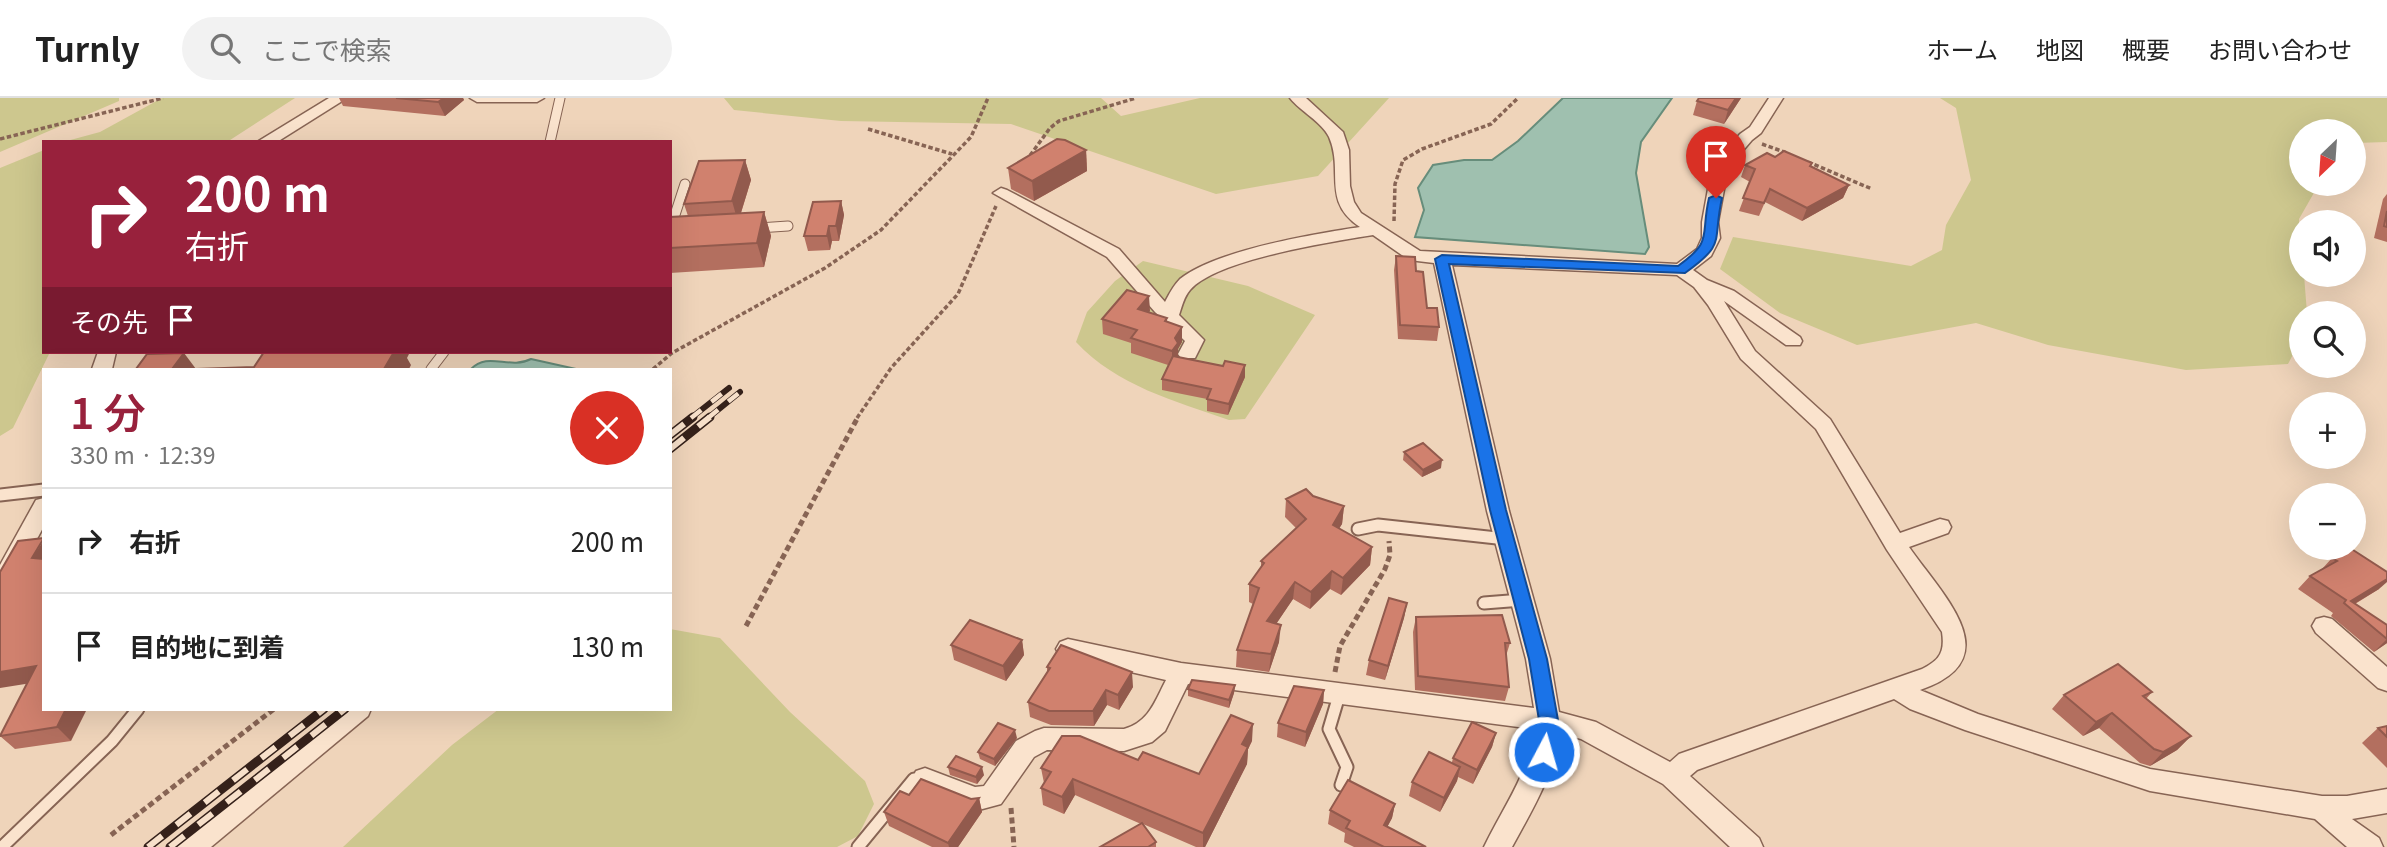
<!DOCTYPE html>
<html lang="ja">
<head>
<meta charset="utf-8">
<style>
  body { margin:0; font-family:Georgia,"Noto Sans JP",serif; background:#f2f2f2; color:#222; height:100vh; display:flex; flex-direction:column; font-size:26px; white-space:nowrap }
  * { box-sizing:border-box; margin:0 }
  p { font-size:23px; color:#767676 }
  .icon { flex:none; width:38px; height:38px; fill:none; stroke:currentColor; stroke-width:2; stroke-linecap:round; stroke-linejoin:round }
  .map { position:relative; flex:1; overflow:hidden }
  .drawer { position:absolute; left:42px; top:270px; width:630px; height:343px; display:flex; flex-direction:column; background:#fff; border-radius:0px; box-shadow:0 7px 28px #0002 }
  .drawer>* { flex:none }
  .top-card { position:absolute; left:42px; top:42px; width:630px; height:214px; border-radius:0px; box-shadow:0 7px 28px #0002; background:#98213c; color:#fff; overflow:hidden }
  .needle { width:46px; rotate:205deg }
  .fabs { position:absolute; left:2289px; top:21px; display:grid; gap:14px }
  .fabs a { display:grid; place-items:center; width:77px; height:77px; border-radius:50%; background:#fff; box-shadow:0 7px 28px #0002; font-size:35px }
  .pin { position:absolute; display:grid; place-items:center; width:60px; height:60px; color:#fff; margin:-72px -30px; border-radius:50% 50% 50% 0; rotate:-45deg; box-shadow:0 0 7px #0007 }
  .pin .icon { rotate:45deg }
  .me { position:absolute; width:77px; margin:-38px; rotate:6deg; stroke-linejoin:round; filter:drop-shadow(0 0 5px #0008) }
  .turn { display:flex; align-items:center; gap:24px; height:147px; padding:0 28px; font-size:32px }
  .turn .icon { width:91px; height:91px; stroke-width:2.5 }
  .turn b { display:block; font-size:49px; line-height:60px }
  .then { display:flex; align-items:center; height:66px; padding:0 28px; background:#0003; gap:14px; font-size:26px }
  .round { display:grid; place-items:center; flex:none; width:74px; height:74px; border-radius:37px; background:#f2f2f2 }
  .summary { display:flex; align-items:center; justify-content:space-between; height:119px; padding:0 28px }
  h1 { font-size:42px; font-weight:600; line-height:52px; color:#98213c }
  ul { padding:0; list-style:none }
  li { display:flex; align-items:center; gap:21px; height:105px; padding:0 28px; border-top:2px solid #e0e0e0 }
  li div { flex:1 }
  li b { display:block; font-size:26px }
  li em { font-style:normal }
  header { display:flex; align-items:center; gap:42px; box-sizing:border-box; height:98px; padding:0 35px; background:#fff; border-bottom:2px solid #e0e0e0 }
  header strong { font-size:33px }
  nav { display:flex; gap:38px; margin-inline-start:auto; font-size:24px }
  .search { width:490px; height:63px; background:#f2f2f2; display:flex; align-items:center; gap:18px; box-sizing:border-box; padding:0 24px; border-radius:38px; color:#767676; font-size:26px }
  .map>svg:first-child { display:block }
</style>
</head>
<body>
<header>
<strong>Turnly</strong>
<div class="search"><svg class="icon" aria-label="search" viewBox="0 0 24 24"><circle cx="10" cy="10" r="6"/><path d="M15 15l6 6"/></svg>ここで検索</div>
<nav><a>ホーム</a><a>地図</a><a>概要</a><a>お問い合わせ</a></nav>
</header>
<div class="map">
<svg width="2387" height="749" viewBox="0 0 2387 749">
  <rect width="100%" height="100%" fill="#efd4ba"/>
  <g fill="#cdc78e">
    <polygon points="0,0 119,0 119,3 0,54"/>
    <polygon points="162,0 295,0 227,44 63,44 100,34"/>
    <polygon points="724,0 1101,0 1121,18 1200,0 1389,0 1318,78 1216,96 1011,26 841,23 734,12"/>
    <polygon points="1940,0 2387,0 2387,44 2354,45 2354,33 2301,33 2301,86 2319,86 2299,121 2301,177 2304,177 2307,215 2301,215 2301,241 2288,266 2186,272 2048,247 1976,225 1857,247 1780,215 1720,171 1733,139 1911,168 1942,152 1946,127 1971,82 1956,10"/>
    <polygon points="44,52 44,254 50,254 13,330 0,338 0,70"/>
    <path d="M1143 163 1248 188 1315 217 1245 321 1229 322C1175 303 1117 288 1076 244L1087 214 1115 183Z"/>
    <polygon points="670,531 720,540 790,614 865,683 874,706 858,738 837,749 343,749 452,647 499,611 670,611"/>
  </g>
  <g fill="#9fc0af" stroke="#678d7b" stroke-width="2">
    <polygon points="1563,0 1672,0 1641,44 1636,75 1649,149 1645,156 1415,139 1424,112 1418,90 1433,67 1464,62 1492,62 1518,43"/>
    <path d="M531 261 576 271H471C488 253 509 272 531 261Z"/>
  </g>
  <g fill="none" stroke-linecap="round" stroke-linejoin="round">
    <defs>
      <g id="service-far1">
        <polyline points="550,44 560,0"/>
        <polyline points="757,130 788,128"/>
        <polyline points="670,132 685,86"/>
        <polyline points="431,271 444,254"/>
      </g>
      <g id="service">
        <polyline points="0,397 44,392"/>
        <polyline points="1358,431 1378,427 1506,441"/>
        <polyline points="1484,505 1522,502"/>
        <polyline points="1340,594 1329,631 1347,669 1341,687"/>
        <polyline points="2,749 112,643 138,611"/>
        <polyline points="858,749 914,681 925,681"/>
      </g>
      <g id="minor">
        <polygon points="329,0 347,0 277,44 257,44"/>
        <polygon points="470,0 544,0 537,4 477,4"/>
        <path d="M1290 0H1306L1343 34 1349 52 1350 88 1354 104 1361 115 1420 153 1677 166 1697 151 1702 140V124L1712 69 1740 36 1750 29 1769 0H1783L1761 35 1752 42 1728 70 1718 124 1720 140 1711 158 1693 172 1707 182 1734 193 1800 239 1802 243 1800 247H1786L1724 203 1755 253 1830 321 1900 435 1940 421 1948 423 1951 429 1948 435 1909 449C1943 498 2011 561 1920 592L1978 616 2150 671 2322 698H2347L2387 691V715L2352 721 2379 740 2383 749H2347L2315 721 2150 693 1965 632 1910 611 1894 601 1697 672 1690 678 1759 740 1763 749H1730L1663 686 1581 641 1559 635C1554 677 1532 712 1512 749H1484C1504 707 1528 678 1534 631L1188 586 1165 633 1152 644 1124 653 1047 652 1034 659 1001 706 975 713 916 689 912 681 916 673 925 670 975 689 984 688 1016 643 1035 633 1044 630 1124 631C1149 624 1155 603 1166 582L1060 558 1056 551 1060 544 1068 541 1181 565 1534 610 1526 561 1487 413 1434 165 1409 162 1373 137C1331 144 1217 161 1190 192 1184 199 1182 208 1179 217L1204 242 1195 260H1181L1178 256 1185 243 1155 214 1107 159 993 95 1001 90 1007 92 1119 151 1165 204C1169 196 1174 187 1180 181 1216 152 1314 136 1360 129 1321 103 1344 73 1329 39 1322 24 1300 13 1290 0ZM1452 167 1677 177 1694 189 1708 207 1741 261 1816 331 1887 452 1942 534C1945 554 1940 562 1922 571L1679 656 1670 664 1596 624 1559 614 1550 561 1509 413Z"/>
        <polygon points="98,254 116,254 112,271 92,271"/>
        <polygon points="44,400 44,428 8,494 0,497 0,467 36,402"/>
        <polygon points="2324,519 2332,521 2387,569 2387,593 2378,590 2316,535 2312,528 2316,521"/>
        <polygon points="341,611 371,611 368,618 211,749 177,749 181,740"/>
      </g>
    </defs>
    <use href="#service-far1" stroke="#876454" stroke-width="11"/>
    <use href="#service" stroke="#876454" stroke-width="15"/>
    <use href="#minor" stroke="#876454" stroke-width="3"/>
    <g stroke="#876454" stroke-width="3.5" stroke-dasharray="4.5 2.5" stroke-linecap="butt">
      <polyline points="868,31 952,56"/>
      <polyline points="0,41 163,0"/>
      <polyline points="1762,46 1787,55"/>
      <polyline points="1026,63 1050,30 1059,23 1136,0"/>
      <polyline points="1808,64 1872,91"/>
      <polyline points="1394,123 1395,86 1403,62 1422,51 1491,26 1518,0"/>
      <polyline points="653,271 672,255 825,170 881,132 971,39 988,0"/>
      <polyline points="857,320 891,270 958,196 996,108"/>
    </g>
    <g stroke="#876454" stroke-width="5" stroke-dasharray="6 3.5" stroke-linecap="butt">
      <polyline points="746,528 858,319"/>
      <polyline points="1335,574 1340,548 1385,471 1390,457 1389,443"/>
      <polyline points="1011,710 1014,749"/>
      <polyline points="111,737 274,611"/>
    </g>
    <use href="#service-far1" stroke="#fae3cd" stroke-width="9"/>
    <use href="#service" stroke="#fae3cd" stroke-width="11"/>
    <use href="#minor" fill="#fae3cd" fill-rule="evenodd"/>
    <defs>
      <g id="rail-far1">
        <polyline points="691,320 729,290"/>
        <polyline points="708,320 740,294"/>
      </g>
      <g id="rail">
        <polyline points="670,337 693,319"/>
        <polyline points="670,351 710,319"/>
        <polyline points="148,749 324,611"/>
        <polyline points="170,749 345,611"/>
      </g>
    </defs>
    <use href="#rail-far1" stroke="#35211a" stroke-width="6"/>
    <use href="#rail" stroke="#35211a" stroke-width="9"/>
    <use href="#rail-far1" stroke="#f7e0ca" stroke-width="4.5" stroke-dasharray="13" stroke-linecap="butt"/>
    <use href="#rail" stroke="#f7e0ca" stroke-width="6" stroke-dasharray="18" stroke-linecap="butt"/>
  </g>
  <g fill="#b36f5f">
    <polygon points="339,0 463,0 464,2 445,18 343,8"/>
    <polygon points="1741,0 1724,26 1693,17 1697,3"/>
    <polygon points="1086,52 1087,73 1034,103 1011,91 1008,70"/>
    <polygon points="1775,59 1812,65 1811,69 1849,87 1843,100 1802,123 1765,104 1759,118 1739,113 1750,84 1741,79 1745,67"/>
    <polygon points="745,62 751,82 741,115 764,114 771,138 764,169 670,175 670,119 688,118 684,106"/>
    <polygon points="2387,96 2387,144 2374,140 2383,101"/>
    <polygon points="841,103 844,117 839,143 832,143 830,152 808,153 804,138"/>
    <polygon points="1396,158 1416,173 1427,210 1439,229 1437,243 1398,241 1394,172"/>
    <polygon points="1150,213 1148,214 1167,220 1167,224 1182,244 1178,251 1178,259 1245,279 1228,317 1207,313 1207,301 1162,292 1162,281 1168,267 1131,255 1131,245 1103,236 1102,221"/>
    <polygon points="1404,354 1441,370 1422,379 1403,362"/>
    <polygon points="1313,398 1344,408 1342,426 1339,430 1372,449 1370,467 1341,497 1330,491 1310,511 1293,501 1276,526 1279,544 1269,574 1236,569 1237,552 1253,506 1249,504 1249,486 1261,470 1261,463 1296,430 1285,419 1286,401"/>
    <polygon points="2332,460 2379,491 2355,506 2387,527 2387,545 2374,554 2331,518 2333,515 2298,491 2310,478 2322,471"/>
    <polygon points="0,474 71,643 15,651 0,638 27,586"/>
    <polygon points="1407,505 1404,520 1385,582 1366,577 1369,562"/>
    <polygon points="1416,519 1510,545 1506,558 1509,589 1505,603 1415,592 1413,534"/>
    <polygon points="1022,542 1024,557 1006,583 954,562 951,547"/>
    <polygon points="1047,569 1133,589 1119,612 1107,607 1094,628 1051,627 1030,619 1028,604 1047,574"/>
    <polygon points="1235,587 1234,595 1229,610 1188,598 1188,591"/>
    <polygon points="1324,592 1323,606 1305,649 1277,639 1278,625"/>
    <polygon points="2152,594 2146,601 2191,638 2177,652 2150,668 2140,665 2099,630 2083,638 2052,611 2064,597"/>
    <polygon points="2387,628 2387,670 2362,645 2378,630"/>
    <polygon points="1496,635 1492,649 1473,686 1458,679 1457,683 1440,714 1409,698 1412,684 1452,664 1453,660"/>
    <polygon points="1017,640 995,668 980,661 978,654"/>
    <polygon points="1252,643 1248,651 1247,666 1205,749 1196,749 1143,726 1156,744 1156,749 1100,749 1141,726 1075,697 1064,716 1043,707 1041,690 1044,685 1041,670 1138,662 1199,676"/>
    <polygon points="948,669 984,677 977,686 950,677"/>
    <polygon points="979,700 982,714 958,749 932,749 889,728 884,714"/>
    <polygon points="1395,706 1392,720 1387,729 1426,749 1354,749 1344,744 1345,735 1328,726 1330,712"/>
  </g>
  <g fill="#925a4d">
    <polygon points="444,0 463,0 464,2 445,18 438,4"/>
    <polygon points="1736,0 1741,0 1724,26 1728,12"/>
    <polygon points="1086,52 1087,73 1034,103 1032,83"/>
    <polygon points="745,62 751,82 738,124 732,103"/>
    <polygon points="1849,87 1843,100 1802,123 1807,110"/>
    <polygon points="841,103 844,117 839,143 836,128"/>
    <polygon points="764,114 771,138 764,169 757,145"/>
    <polygon points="829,128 832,143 830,152 827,138"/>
    <polygon points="1149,198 1150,213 1139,226 1138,211"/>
    <polygon points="1182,229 1182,244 1178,251 1178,260 1172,268 1172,253 1175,240"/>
    <polygon points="394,254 408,254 409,256 407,260 411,267 409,271 384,271"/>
    <polygon points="184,255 196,271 172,271"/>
    <polygon points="1245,267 1245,279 1228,317 1229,306"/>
    <polygon points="1442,362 1441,370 1422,379 1423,372"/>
    <polygon points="1344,408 1342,426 1331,444 1333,427"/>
    <polygon points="44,442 44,473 32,460"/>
    <polygon points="1372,449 1370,467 1341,497 1343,480"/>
    <polygon points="1332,473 1330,491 1310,511 1311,494"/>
    <polygon points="2387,481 2387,484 2379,491 2349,509 2351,503"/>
    <polygon points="1295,484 1293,501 1266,541 1267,523"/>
    <polygon points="1407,505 1404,520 1385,582 1388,568"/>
    <polygon points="1281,527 1279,544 1269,574 1271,556"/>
    <polygon points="2387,541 2387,545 2374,554"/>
    <polygon points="1022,542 1024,557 1006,583 1003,568"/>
    <polygon points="36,568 44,583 0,590 0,574"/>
    <polygon points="1132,574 1133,589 1119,612 1118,597"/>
    <polygon points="1235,587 1234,595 1229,610 1229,602"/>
    <polygon points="1106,592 1107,607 1094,628 1093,613"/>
    <polygon points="1324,592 1323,606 1305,649 1306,634"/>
    <polygon points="66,611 87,611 71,643 57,629"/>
    <polygon points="2112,615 2099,630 2083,638 2096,624"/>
    <polygon points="1253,626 1252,643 1248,651 1247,666 1205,749 1203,749 1203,735 1242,646"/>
    <polygon points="1015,632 1017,640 995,668 994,661"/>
    <polygon points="1496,635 1492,649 1473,686 1477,672"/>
    <polygon points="2191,638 2177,652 2150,668 2163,654"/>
    <polygon points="982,669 984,677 977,686 976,679"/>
    <polygon points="1460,669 1457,683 1440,714 1444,700"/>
    <polygon points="1073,681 1075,697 1064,716 1062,699"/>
    <polygon points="979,700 982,714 958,749 949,749 948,745"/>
    <polygon points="1395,706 1392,720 1381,741 1384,727"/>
  </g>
  <g fill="#d0816e" stroke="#925a4d" stroke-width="2">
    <polygon points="396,0 444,0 438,4"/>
    <polygon points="1699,0 1736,0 1728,12 1697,3"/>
    <polygon points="1057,41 1065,42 1086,52 1032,83 1008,70"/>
    <polygon points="1784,53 1812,65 1810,68 1849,87 1807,110 1770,91 1764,105 1743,100 1755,71 1745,67 1767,55 1775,59"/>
    <polygon points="745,62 732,103 684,106 699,63"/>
    <polygon points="841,103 836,128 829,128 827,138 804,138 813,104"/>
    <polygon points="2387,113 2387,129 2384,128"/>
    <polygon points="764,114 757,145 670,150 670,119"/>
    <polygon points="1396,158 1415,159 1416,173 1423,174 1427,210 1437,210 1439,229 1400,227"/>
    <polygon points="1127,192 1149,198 1138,211 1167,220 1165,223 1182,229 1175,240 1178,245 1172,253 1131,240 1137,232 1102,221"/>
    <polygon points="264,254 394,254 384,271 195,271 254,269"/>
    <polygon points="184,255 172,271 136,271 147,256"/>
    <polygon points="1173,258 1223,268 1225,263 1245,267 1229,306 1207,301 1211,291 1162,281"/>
    <polygon points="1423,345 1442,362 1423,372 1404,354"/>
    <polygon points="1306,391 1313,398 1344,408 1333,427 1372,449 1343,480 1332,473 1311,494 1295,484 1267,523 1281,527 1271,556 1237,552 1259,490 1249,486 1264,465 1261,463 1306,421 1286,401"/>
    <polygon points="44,440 32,460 44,461 44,611 66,611 57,629 0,638 36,568 0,574 0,474 18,443"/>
    <polygon points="2350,450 2387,474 2387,481 2351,503 2387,527 2387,541 2344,505 2346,502 2310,478 2337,463 2332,460"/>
    <polygon points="1389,500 1407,505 1388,568 1369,562"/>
    <polygon points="1502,517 1510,545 1505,545 1509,589 1418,578 1416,519"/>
    <polygon points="970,522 1022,542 1003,568 951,547"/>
    <polygon points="1061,547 1132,574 1118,597 1106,592 1093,613 1049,613 1028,604 1050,570 1047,569"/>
    <polygon points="2118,566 2152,594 2143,598 2191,638 2163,654 2154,651 2112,615 2096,624 2064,597"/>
    <polygon points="1192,582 1235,587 1229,602 1188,591"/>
    <polygon points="1294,588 1324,592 1306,634 1278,625"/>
    <polygon points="1231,617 1253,626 1242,646 1248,649 1203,735 1073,681 1062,699 1041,690 1051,674 1041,670 1062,638 1080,638 1138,662 1143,654 1199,676"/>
    <polygon points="1472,624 1496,635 1477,672 1453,660"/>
    <polygon points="998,625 1015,632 994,661 978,654"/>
    <polygon points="2387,628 2387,639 2378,630"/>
    <polygon points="1429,654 1460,669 1444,700 1412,684"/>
    <polygon points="956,658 982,669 976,679 948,669"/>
    <polygon points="921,681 971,701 979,700 948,745 884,714 900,693 909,697"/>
    <polygon points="1348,682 1395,706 1384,727 1426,749 1384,749 1346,730 1350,723 1330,712"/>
    <polygon points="1142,725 1156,744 1148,749 1100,749"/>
  </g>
  <path fill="#1a73e8" stroke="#114b97" stroke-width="2" d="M1716 97 1722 100C1712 145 1727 145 1685 175L1449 166 1506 412 1547 561 1558 622 1551 660 1544 663 1537 660 1534 654 1539 622 1529 561 1490 412 1435 161 1442 157 1678 168C1714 142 1700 139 1709 100Z"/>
</svg>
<div class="fabs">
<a><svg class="needle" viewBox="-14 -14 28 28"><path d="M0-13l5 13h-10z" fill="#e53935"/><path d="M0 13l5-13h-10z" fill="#767676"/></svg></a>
<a><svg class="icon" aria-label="sound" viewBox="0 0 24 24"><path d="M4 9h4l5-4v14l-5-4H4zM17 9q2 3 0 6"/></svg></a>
<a><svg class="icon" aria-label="search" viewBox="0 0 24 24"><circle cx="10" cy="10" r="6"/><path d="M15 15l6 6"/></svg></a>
<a>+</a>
<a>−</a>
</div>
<div class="pin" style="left:1716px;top:100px;background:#d93025"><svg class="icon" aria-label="arrive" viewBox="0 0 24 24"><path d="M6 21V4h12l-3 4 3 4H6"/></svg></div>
<svg class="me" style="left:1544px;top:654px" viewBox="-20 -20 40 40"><circle r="17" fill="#1a73e8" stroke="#fff" stroke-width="3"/><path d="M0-11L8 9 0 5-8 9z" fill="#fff"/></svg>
<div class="top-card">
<div class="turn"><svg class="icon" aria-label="right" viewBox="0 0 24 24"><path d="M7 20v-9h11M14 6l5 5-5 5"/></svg><div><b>200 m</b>右折</div></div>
<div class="then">その先<svg class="icon" aria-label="arrive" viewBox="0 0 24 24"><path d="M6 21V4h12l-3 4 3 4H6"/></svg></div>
</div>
<section class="drawer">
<div class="summary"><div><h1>1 分</h1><p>330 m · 12:39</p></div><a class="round" style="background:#d93025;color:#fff"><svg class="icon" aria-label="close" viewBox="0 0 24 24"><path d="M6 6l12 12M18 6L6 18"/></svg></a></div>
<ul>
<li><svg class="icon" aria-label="right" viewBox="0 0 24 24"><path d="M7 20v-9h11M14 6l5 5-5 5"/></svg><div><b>右折</b></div><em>200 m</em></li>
<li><svg class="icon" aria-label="arrive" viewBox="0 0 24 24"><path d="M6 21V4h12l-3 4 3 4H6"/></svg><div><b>目的地に到着</b></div><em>130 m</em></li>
</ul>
</section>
</div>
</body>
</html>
